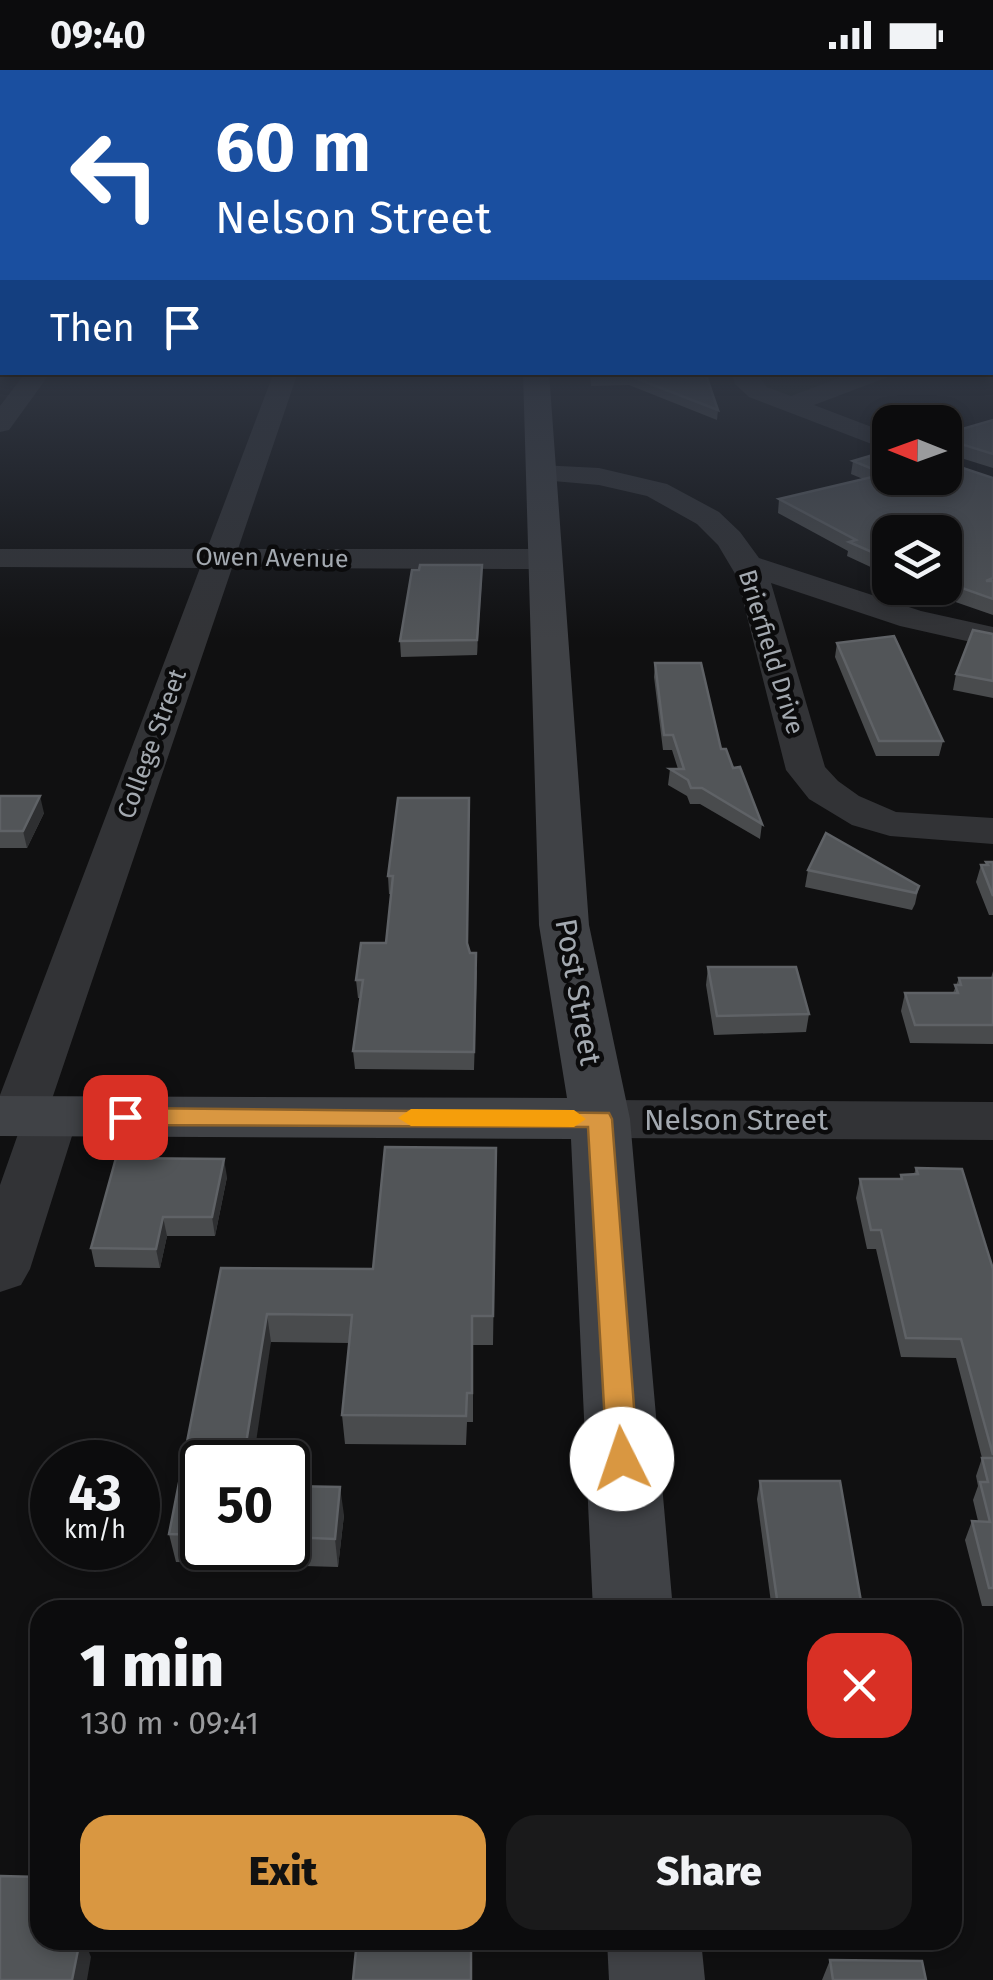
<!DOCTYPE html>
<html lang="en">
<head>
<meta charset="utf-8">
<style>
  body { margin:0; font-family:"Fira Sans",sans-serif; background:#1a1a1b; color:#f1f3f6; height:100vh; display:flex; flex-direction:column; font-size:38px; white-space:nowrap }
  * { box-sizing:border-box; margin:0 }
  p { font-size:32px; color:#9a9b9d }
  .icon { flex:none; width:55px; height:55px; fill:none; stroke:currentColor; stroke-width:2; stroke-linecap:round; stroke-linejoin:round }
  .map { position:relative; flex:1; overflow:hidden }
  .details { position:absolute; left:30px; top:1530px; width:932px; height:350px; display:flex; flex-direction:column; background:#0c0c0d; border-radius:30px; box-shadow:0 5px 15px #0003,0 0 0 2px #2c2c2e }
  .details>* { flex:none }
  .guide { position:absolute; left:0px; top:0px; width:995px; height:305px; box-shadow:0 5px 15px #0003,0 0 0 2px #2c2c2e; background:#1a4fa0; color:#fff; overflow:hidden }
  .needle { width:65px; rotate:271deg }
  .controls { position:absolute; left:872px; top:335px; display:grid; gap:20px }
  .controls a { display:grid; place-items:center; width:90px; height:90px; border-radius:20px; background:#0c0c0d; box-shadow:0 5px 15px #0003,0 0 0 2px #2c2c2e; font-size:50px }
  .speed { position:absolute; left:30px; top:1370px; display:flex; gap:20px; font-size:50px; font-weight:700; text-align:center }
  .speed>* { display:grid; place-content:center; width:130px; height:130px; border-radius:50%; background:#0c0c0d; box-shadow:0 5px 15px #0003,0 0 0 2px #2c2c2e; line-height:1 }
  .speed small { font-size:25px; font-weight:400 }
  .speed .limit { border:5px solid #111; border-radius:15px; background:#fff; color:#111 }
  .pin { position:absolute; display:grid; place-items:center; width:85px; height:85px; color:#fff; margin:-42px; border-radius:20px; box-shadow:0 5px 15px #0006 }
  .me { position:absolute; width:110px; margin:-55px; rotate:356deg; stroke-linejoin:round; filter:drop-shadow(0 0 8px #0008) }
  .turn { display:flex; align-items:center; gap:35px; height:210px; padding:0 50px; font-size:45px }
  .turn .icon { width:130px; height:130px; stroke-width:2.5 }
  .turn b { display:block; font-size:70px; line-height:85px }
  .then { display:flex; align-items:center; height:95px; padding:0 50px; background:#0003; gap:20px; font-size:38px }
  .round { display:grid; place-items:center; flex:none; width:105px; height:105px; border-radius:30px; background:#1a1a1b }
  .summary { display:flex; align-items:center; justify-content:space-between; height:170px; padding:0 50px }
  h1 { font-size:60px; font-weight:800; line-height:75px }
  .button { display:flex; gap:20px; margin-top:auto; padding:20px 50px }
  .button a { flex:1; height:115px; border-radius:30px; background:#d99741; color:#111; font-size:40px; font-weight:800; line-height:115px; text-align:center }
  .button a+a { background:#1a1a1b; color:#f1f3f6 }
  .status { display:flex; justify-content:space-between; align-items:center; height:70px; padding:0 50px; background:#0c0c0d; direction:ltr }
  .status svg { height:28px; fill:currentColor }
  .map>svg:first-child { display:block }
</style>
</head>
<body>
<div class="status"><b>09:40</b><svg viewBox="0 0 49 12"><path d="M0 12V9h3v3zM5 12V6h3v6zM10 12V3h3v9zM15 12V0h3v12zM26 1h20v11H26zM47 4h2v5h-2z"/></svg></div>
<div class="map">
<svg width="993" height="1910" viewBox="0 0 993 1910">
  <rect width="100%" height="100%" fill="#101011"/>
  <polygon fill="#1d241d" points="757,303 863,303 793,328 761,315"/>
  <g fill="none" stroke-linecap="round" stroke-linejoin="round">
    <g fill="#323336" fill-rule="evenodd">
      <polygon points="26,302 51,302 9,360 0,362 0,336"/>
      <polygon points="274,302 298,302 238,479 544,479 555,482 560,489 555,496 544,499 232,498 52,1029 70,1034 78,1047 30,1199 21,1215 0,1222 0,1115 18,1064 0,1059 0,1025 200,498 0,497 0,479 207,479"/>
      <polygon points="731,302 755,302 767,317 791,326 855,302 891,302 888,307 814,335 890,364 890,381 749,327 735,314"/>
      <polygon points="540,395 599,398 667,414 719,442 740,462 759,488 921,541 993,557 993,577 900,556 771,513 825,697 838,711 859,726 896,742 993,748 993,774 890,766 852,755 809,729 786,700 737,507 718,475 697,454 647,426 599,415 530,409 526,403 530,397"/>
      <polygon points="600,1030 993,1032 993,1070 600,1068 581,1062 573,1049 581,1036"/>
    </g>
    <g fill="#404246" fill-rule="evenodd">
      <polygon points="523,302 549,302 589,855 630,1049 673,1540 593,1540 571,1069 0,1066 0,1026 567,1028 539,855"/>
      <polygon points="607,1870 701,1870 705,1910 609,1910"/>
    </g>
  </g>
  <g fill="#494b4d">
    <polygon points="590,302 705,302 718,340 717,350 629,315 591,316"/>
    <polygon points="975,302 993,302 993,307"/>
    <polygon points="993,350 993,398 945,383 945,364"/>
    <polygon points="853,391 993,408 993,545 915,518 945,518 945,462 890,462 890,506 847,486 848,481 778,443 779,429 863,409 851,404"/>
    <polygon points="482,495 477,585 401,587 400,571 419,500"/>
    <polygon points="993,564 993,628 953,620 956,604"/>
    <polygon points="837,573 943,671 939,686 876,686 835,587"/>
    <polygon points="655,593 733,698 762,754 760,769 700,734 690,734 687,726 668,715 670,699 678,699 672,680 663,680 654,607"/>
    <polygon points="0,726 44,743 27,778 0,778"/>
    <polygon points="398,728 468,875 477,901 474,1000 355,999 353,981 360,928 358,928 356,910 386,873 391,824 389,824 388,806"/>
    <polygon points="986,792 993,792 993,845 989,845 976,812 981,795 986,795"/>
    <polygon points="808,800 919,816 915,834 912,840 805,817"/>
    <polygon points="708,897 809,944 806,962 714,965 706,915"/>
    <polygon points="993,901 993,974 910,973 901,941 905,923 953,923 959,908 991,908"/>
    <polygon points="496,1078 493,1275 473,1275 473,1352 467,1352 466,1375 345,1374 342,1345 349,1273 271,1272 202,1392 202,1478 288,1478 288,1416 344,1445 338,1497 176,1492 169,1464 221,1198 373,1199"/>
    <polygon points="916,1098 993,1199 993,1536 982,1536 965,1470 972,1451 978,1451 973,1430 978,1416 976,1406 982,1388 956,1288 901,1287 876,1179 867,1179 856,1128 860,1109 900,1109 901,1105 914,1104"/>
    <polygon points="227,1107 215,1166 167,1166 160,1198 95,1197 91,1178"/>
    <polygon points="760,1411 862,1537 861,1540 772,1540 757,1429"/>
    <polygon points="830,1890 926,1910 822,1910"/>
  </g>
  <g fill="#2e2f31">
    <polygon points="482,495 482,510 477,585 477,570"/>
    <polygon points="40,726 44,743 27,778 23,761"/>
    <polygon points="224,1089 227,1107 215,1166 212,1147"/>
    <polygon points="163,1147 167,1166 160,1198 156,1179"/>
    <polygon points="267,1244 271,1272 253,1392 243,1392"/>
    <polygon points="340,1417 344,1445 338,1497 335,1469"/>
    <polygon points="80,1870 84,1870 91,1887 87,1910 72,1910"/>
  </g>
  <g fill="#525558" stroke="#5f6266" stroke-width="2.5">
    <polygon points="591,302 705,302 718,340 630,306 591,306"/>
    <polygon points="993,350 993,384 945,369 945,376 945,364"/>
    <polygon points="890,380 890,408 945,408 945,392 993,408 993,508 986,511 993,511 993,529 945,512 945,462 890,462 890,490 849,472 856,470 779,429 885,404 853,391"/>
    <polygon points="420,495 482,495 477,570 400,571 412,500 419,500"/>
    <polygon points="973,560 993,564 993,611 956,604"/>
    <polygon points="894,566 943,671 879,671 837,573"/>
    <polygon points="655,593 701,593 721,679 726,679 733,698 740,697 762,754 702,718 691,718 688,710 670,699 684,699 673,665 664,665"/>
    <polygon points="0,726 40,726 23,761 0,761"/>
    <polygon points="398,728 469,728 467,873 470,883 476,883 474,982 353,981 363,910 356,910 361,873 386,873 393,806 388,806"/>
    <polygon points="826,763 919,816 916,823 808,800"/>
    <polygon points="986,792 993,792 993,826 981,795 988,795"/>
    <polygon points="708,897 796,897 809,944 717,946"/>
    <polygon points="959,908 993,908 993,955 915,955 905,923 958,923 955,915 961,915"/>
    <polygon points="385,1077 496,1078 493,1246 472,1246 472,1323 467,1323 466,1346 342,1345 352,1245 267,1244 243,1392 202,1392 202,1465 169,1464 221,1198 373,1199"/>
    <polygon points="116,1088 224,1089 212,1147 163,1147 156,1179 91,1178"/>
    <polygon points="916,1098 962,1099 993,1199 993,1385 961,1269 906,1268 881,1160 871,1160 860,1109 902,1109 901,1105 918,1104"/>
    <polygon points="982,1388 993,1388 993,1518 989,1518 972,1451 990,1452 980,1412 988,1412"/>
    <polygon points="760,1411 840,1411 862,1537 778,1536"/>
    <polygon points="288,1416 340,1417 335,1469 288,1467"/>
    <polygon points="0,1806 40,1807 40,1870 80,1870 72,1910 0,1910"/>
    <polygon points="357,1870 471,1870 471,1910 353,1910"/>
    <polygon points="830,1890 922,1891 926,1910 833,1910"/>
  </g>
  <linearGradient id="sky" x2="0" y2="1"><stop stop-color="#090909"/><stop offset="0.53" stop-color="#313743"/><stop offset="1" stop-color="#313743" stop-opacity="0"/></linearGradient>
  <rect width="993" height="569" fill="url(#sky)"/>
  <polygon fill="#d99741" stroke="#8d622a" stroke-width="2.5" points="125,1038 609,1043 612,1049 638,1389 633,1398 622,1402 612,1398 607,1389 588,1057 125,1055 113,1047"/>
  <polygon fill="#f59e0b" points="411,1039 574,1040 586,1049 574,1057 411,1056 398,1048"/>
  <g text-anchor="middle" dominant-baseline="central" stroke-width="9" stroke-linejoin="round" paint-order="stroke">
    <g font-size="25" fill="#a3a9b0" stroke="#0b0b0c">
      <text transform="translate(272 488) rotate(1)">Owen Avenue</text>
      <text transform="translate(771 582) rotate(73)">Brierfield Drive</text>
      <text transform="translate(152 674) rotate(-70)">College Street</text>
    </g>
    <g font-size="30" fill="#a3a9b0" stroke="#0b0b0c">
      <text transform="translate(578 922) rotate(80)">Post Street</text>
      <text x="736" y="1050">Nelson Street</text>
    </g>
  </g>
</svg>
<div class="controls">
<a><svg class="needle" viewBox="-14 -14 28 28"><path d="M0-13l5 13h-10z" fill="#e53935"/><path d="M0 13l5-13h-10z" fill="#9a9b9d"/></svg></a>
<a><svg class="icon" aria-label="layers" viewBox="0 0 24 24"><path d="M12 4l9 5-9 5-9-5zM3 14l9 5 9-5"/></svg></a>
</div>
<div class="speed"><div>43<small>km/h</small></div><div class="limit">50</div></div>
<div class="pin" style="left:125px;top:1047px;background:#d93025"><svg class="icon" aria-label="arrive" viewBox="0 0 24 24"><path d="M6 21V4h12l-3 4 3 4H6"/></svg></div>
<svg class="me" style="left:622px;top:1389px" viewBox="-20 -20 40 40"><circle r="19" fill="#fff"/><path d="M0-13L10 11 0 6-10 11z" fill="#d99741"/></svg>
<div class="guide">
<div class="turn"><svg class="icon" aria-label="left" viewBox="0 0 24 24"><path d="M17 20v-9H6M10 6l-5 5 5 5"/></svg><div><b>60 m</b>Nelson Street</div></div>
<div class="then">Then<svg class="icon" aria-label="arrive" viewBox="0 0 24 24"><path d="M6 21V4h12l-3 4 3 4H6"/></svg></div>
</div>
<section class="details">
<div class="summary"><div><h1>1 min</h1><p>130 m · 09:41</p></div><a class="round" style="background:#d93025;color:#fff"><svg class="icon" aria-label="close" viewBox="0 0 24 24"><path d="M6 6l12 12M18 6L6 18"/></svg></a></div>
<div class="button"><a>Exit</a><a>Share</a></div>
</section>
</div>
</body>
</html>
